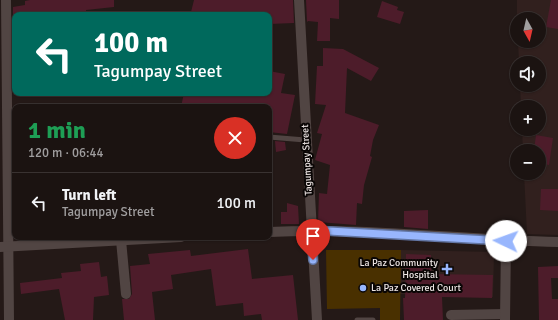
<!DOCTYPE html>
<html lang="en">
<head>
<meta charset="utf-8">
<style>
  body { margin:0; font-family:Signika,sans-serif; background:#241c1a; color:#f1f3f6; height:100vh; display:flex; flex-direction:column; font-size:15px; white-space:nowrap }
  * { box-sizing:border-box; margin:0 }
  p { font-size:13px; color:#a09e9f }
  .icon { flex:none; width:22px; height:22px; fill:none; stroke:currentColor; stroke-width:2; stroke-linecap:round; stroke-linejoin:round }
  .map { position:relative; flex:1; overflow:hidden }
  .side { position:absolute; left:12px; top:104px; width:260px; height:136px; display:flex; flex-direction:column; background:#1b1311; border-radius:8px; box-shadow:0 1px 3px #0004,0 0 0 1px #393231 }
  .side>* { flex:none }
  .top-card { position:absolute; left:12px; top:12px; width:260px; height:84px; border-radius:8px; box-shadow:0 1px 3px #0004,0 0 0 1px #393231; background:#00695c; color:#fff; overflow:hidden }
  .needle { width:26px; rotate:172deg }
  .buttons { position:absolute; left:510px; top:12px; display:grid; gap:8px }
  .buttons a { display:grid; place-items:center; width:36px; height:36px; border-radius:50%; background:#1b1311; box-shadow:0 1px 3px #0004,0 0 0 1px #393231; font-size:20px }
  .pin { position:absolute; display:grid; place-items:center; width:34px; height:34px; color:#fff; margin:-41px -17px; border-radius:50% 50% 50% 0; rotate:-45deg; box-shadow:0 0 4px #0007 }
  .pin .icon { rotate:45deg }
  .me { position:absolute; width:44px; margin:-22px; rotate:273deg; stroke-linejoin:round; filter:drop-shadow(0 0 3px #0008) }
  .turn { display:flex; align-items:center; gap:14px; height:84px; padding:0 16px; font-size:18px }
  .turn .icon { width:52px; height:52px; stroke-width:2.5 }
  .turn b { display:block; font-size:28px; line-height:34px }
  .round { display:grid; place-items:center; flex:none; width:42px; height:42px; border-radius:21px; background:#241c1a }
  .summary { display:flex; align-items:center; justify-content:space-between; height:68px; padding:0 16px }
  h1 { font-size:24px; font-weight:800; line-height:30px; color:#1e9e55 }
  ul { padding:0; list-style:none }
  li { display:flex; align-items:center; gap:12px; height:60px; padding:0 16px; border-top:1px solid #393231 }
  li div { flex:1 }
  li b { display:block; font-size:15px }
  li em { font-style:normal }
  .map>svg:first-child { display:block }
</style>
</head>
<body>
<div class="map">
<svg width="558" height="320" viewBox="0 0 558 320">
  <rect width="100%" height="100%" fill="#241917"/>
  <g fill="#31201e">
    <polygon points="517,0 558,0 558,235 527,234 524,173 539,173 539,151 523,151 522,129 539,129 539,107 521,107 520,85 539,85 539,63 519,63 518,41 539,41 539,19 517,19"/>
    <polygon points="401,250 494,252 493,297 399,294"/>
  </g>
  <polygon fill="#493000" points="326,250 401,250 400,320 380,320 380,308 327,309"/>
  <g fill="#4d1c2a">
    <polygon points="30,0 114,0 114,7 86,10 86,15 13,15 13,7 25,5 25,1"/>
    <polygon points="194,0 293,0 294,23 269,24 269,15 197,15 198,13 191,12"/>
    <polygon points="306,0 339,0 339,19 330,18 330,41 317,41 318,22 308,21 307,22"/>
    <polygon points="551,0 558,0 558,29 546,27"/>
    <polygon points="382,1 398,7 397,10 404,12 400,24 377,17"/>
    <polygon points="323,48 343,49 379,68 371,81 347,68 345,113 379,125 373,140 370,156 372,157 364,185 362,204 357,203 356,225 318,222 319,193 327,194 330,165 315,160 322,134 317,133 326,105 315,104 317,66 323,66"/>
    <polygon points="269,71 285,74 281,93 295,95 287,134 269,132 271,114 269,113 269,107 231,107 209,104 209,107 181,107 184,93 229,93 253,97 253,93 269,93"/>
    <polygon points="536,135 553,138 549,165 539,163 539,151 534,150"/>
    <polygon points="275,141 285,142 286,150 276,152"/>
    <polygon points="541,189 558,189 558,211 540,210"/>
    <polygon points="287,203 298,206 299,224 281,224 281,212 287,212"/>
    <polygon points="428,210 428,229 404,227 404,211"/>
    <polygon points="248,249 252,279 293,275 298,320 262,320 261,314 244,316 243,303 216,306 211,269 171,275 173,289 152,292 155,320 124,320 122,299 129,299 132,294 130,266 150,264 148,254 190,250 191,256"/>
    <polygon points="406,254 431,255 431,274 493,275 492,298 442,297 443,320 404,320 403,298 405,298"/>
    <polygon points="99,262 101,277 107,276 109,295 94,297 93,320 65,320 59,289 21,294 20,283 62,278 61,273 81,271 80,264"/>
    <polygon points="558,266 558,278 551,278 552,299 558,299 558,320 539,320 538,267"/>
  </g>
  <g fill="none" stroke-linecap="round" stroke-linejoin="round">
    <g stroke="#514543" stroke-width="5">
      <polyline points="269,137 305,140"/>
      <polyline points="357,320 373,320"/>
    </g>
    <g stroke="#514543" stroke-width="10">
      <polyline points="6,0 9,320"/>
      <polyline points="299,0 317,320"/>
      <path d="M269 232C365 227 462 240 558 242"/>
      <polyline points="121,240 126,294"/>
      <polyline points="0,247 181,237"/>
      <polyline points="451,315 505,314"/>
      <polyline points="505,320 506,241"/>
    </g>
  </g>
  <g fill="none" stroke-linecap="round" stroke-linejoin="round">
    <defs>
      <polyline id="route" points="313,260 311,230 506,241"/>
    </defs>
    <use href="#route" stroke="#6376a4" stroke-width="10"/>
    <use href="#route" stroke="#98b6fd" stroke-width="7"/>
  </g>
  <g fill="#98b6fd" stroke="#0a0605" stroke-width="1.5">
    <path d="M445 263h4v4h4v4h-4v4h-4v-4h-4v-4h4z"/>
    <circle cx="363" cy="288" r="4"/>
  </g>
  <g text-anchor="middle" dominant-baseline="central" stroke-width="4" stroke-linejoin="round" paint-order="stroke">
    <g font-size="10" fill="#ece4e3" stroke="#0a0605">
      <text transform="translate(307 160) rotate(-93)">Tagumpay Street</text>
    </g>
    <g font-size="10" fill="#ece4e3" stroke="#0a0605" text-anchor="end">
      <text x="438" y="263">La Paz Community<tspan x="438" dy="12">Hospital</tspan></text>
      <text x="371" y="288" text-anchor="start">La Paz Covered Court</text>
    </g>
  </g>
</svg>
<div class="buttons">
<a><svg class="needle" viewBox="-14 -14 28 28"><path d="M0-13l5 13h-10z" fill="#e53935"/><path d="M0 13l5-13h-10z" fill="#a09e9f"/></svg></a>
<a><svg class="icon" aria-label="sound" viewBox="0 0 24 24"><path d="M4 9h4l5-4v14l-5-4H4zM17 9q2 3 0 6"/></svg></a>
<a>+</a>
<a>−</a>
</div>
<div class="pin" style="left:313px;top:260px;background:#d93025"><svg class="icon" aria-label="arrive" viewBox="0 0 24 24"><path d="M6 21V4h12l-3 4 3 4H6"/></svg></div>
<svg class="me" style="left:506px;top:241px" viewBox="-20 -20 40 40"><circle r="19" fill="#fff"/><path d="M0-13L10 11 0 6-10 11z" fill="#98b6fd"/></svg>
<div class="top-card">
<div class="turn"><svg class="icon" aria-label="left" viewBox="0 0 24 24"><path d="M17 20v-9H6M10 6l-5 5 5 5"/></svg><div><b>100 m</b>Tagumpay Street</div></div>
</div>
<section class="side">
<div class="summary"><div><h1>1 min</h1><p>120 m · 06:44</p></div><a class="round" style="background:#d93025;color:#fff"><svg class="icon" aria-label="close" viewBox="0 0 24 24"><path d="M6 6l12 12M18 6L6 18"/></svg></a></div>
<ul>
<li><svg class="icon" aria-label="left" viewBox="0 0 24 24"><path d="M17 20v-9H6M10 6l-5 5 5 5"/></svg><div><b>Turn left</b><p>Tagumpay Street</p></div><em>100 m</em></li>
</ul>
</section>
</div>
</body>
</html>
